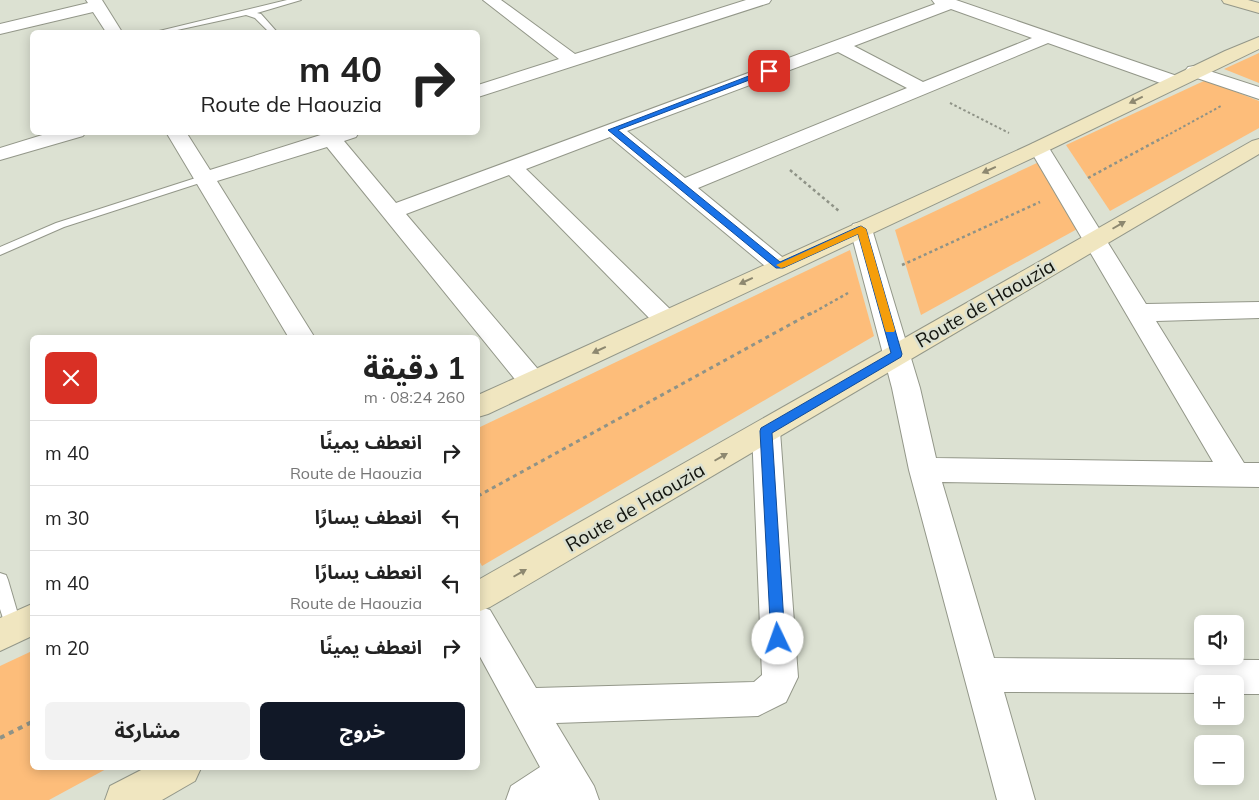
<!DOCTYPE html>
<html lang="ar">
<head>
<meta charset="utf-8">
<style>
  body { margin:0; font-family:Mulish,"Noto Sans Arabic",sans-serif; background:#f2f2f2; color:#222; direction:rtl; height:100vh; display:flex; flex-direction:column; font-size:19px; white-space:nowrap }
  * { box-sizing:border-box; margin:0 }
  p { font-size:16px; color:#767676 }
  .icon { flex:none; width:28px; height:28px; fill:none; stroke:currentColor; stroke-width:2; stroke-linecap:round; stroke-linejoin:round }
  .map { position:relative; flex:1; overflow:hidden; direction:ltr }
  .side { position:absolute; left:30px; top:335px; width:450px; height:435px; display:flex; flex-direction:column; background:#fff; border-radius:8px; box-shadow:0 2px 12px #0003; direction:rtl }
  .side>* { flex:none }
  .top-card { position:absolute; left:30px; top:30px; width:450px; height:105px; border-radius:8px; box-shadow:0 2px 12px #0003; direction:rtl; background:#fff; color:#222; overflow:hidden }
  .fabs { position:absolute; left:1194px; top:615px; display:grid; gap:10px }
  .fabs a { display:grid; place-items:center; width:50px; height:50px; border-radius:8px; background:#fff; box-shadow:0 2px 12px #0003; font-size:25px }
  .pin { position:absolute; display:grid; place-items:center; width:42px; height:42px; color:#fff; margin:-21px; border-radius:10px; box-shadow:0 2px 8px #0006 }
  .me { position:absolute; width:55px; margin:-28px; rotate:357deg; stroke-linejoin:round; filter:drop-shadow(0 0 4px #0008) }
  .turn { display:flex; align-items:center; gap:18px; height:105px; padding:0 15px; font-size:22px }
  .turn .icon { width:65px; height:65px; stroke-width:2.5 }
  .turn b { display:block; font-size:35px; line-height:42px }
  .round { display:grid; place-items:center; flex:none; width:52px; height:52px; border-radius:8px; background:#f2f2f2 }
  .head { display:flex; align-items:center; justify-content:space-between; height:85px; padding:0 15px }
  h1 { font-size:30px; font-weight:700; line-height:38px }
  .cta { display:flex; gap:10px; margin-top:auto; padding:10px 15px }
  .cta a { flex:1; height:58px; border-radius:8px; background:#111827; color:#fff; font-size:20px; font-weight:700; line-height:58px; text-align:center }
  .cta a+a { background:#f2f2f2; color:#222 }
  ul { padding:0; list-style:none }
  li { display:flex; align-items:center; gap:15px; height:65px; padding:0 15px; border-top:1px solid #e0e0e0 }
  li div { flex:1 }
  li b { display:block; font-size:19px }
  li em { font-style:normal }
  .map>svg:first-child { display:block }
</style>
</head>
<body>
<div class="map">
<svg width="1259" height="800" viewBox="0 0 1259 800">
  <rect width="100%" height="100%" fill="#dce1d2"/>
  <g fill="#fdbd7a">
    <polygon points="1259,53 1259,83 1224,69"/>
    <polygon points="1206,80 1259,101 1259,128 1110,211 1066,145"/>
    <polygon points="1039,162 1079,228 921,315 895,230"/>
    <polygon points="850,250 874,336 482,566 478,559 478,428"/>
    <polygon points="32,651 32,768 108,768 49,800 0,800 0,666"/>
  </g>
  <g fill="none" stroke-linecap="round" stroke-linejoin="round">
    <defs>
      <g id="lane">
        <polygon points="287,0 301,0 257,13 261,14 277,32 269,32 255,18 246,15 168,32 155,32"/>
        <polygon points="205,175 209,176 210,178 209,180 64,227 0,255 0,247 56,223"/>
        <polygon points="0,573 6,575 8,580 22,628 20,634 14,636 8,634 0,609"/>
      </g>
      <g id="street">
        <polygon points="86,0 102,0 122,32 106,32 93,12 0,34 0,24 88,3"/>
        <polygon points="483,0 501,0 575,54 746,0 771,0 769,3 478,97 478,85 559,59"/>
        <path d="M932 0H956L1180 77 1182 81 1180 85 1173 87 1166 85 1048 43 698 188 787 261 791 266 787 271 779 274 771 271 610 137 526 169 674 313 678 319 674 325 665 328 656 325 509 175 406 214 542 374 545 381 542 388 532 391 522 388 327 147 217 181 315 338H289L166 132H186L210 170 330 132H359L356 137 344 141 396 203 935 4ZM951 9 1032 38 923 82 854 46ZM838 52 907 88 685 178 627 131Z"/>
        <polygon points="1194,66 1259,87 1259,99 1188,75 1185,71 1188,67"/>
        <polygon points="52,132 86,132 83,136 0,160 0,148"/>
        <polygon points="1039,142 1046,144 1049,148 1146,304 1259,302 1259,318 1156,321 1244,463 1259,463 1259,487 942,482 994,658 1259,660 1259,694 1235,694 1235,684 1202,684 1202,693 1004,692 1035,800 997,800 909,470 892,388 850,229 853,224 861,222 869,224 872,229 920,388 936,458 1213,462 1029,148 1032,144"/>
        <polygon points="766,420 776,423 780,431 798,677 786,702 758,716 556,723 594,786 599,800 506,800 511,786 540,767 478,653 478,606 490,610 536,688 754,682 762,675 752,431 756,423"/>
      </g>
      <g id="secondary">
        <polygon points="1222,0 1248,0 1259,3 1259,13 1224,3"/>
        <polygon points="1259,37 1259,49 1043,153 488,414 478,417 478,395 1029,145 1225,51"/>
        <polygon points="1259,139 1259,154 490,607 478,612 478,580 1252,141"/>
        <polygon points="32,604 32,636 0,651 0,618"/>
        <polygon points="145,768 201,768 195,781 162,800 105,800 110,786"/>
      </g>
    </defs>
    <use href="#lane" stroke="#939789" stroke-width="2"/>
    <use href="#street" stroke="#939789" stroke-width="2"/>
    <use href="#secondary" stroke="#939789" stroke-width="2"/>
    <g stroke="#8f9387" stroke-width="2" stroke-dasharray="2.5 2.5" stroke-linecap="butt">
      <polyline points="950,103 1009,133"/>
      <polyline points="1157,141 1221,106"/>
    </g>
    <g stroke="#8f9387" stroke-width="2.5" stroke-dasharray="3 3" stroke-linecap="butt">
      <polyline points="790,170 839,211"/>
      <polyline points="1088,178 1160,139"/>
      <polyline points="902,265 1040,202"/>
      <polyline points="809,315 848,293"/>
    </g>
    <polyline stroke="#8f9387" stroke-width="3" stroke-dasharray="4 4" stroke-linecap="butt" points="478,496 811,313"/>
    <polyline stroke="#8f9387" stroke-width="4" stroke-dasharray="5 5" stroke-linecap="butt" points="0,738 32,722"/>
    <use href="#lane" fill="#fff" fill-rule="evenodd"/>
    <use href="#street" fill="#fff" fill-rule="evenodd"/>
    <use href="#secondary" fill="#f0e6c0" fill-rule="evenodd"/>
  </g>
  <defs><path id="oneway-solid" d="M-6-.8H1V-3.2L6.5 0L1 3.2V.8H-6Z" transform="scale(1.25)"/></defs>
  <g fill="#8d8870">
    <use href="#oneway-solid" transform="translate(1136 100) rotate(154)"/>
    <use href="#oneway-solid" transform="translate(989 170) rotate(156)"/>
    <use href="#oneway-solid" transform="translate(1119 225) rotate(-30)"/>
    <use href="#oneway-solid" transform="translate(746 281) rotate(155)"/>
    <use href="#oneway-solid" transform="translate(599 350) rotate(155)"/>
    <use href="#oneway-solid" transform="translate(721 457) rotate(-30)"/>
    <use href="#oneway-solid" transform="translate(520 573) rotate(-30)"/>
  </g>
  <polygon fill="#1a73e8" stroke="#114b97" points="767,69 773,71 618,130 780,262 858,227 861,226 866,229 902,354 901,357 772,433 785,639 783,644 778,645 773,644 771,639 760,431 761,428 891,353 858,234 783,268 776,268 608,130"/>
  <polygon fill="#f59e0b" points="861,226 866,229 895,330 894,332 886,332 885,330 858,234 785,267 781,268 776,265"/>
  <g text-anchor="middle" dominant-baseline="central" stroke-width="5" stroke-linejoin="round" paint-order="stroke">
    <g font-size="19" fill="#13150f" stroke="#dce1d2">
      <text transform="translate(985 303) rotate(-30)">Route de Haouzia</text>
      <text transform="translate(635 507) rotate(-30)">Route de Haouzia</text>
    </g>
  </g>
</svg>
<div class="fabs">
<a><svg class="icon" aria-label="sound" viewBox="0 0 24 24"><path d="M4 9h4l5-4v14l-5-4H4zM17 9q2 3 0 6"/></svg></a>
<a>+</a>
<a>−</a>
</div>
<div class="pin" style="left:769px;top:71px;background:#d93025"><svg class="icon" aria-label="arrive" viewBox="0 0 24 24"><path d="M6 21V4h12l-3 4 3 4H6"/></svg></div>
<svg class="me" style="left:778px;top:639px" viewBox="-20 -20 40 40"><circle r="19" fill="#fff"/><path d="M0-13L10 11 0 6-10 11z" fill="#1a73e8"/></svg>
<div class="top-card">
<div class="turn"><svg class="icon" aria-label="right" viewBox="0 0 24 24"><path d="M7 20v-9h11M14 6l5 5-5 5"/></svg><div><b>40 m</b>Route de Haouzia</div></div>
</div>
<section class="side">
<div class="head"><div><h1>1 دقيقة</h1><p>260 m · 08:24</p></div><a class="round" style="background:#d93025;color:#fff"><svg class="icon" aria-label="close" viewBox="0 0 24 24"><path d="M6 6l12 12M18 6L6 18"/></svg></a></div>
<ul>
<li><svg class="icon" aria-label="right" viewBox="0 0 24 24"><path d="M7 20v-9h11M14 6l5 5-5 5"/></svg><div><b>انعطف يمينًا</b><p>Route de Haouzia</p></div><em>40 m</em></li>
<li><svg class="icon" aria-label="left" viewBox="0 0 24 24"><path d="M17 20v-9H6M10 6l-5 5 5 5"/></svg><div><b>انعطف يسارًا</b></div><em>30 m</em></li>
<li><svg class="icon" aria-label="left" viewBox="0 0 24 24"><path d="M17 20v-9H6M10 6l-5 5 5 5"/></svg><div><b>انعطف يسارًا</b><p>Route de Haouzia</p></div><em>40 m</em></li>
<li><svg class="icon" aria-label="right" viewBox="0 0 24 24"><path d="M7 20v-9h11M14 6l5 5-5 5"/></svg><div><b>انعطف يمينًا</b></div><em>20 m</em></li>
</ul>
<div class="cta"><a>خروج</a><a>مشاركة</a></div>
</section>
</div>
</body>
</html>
